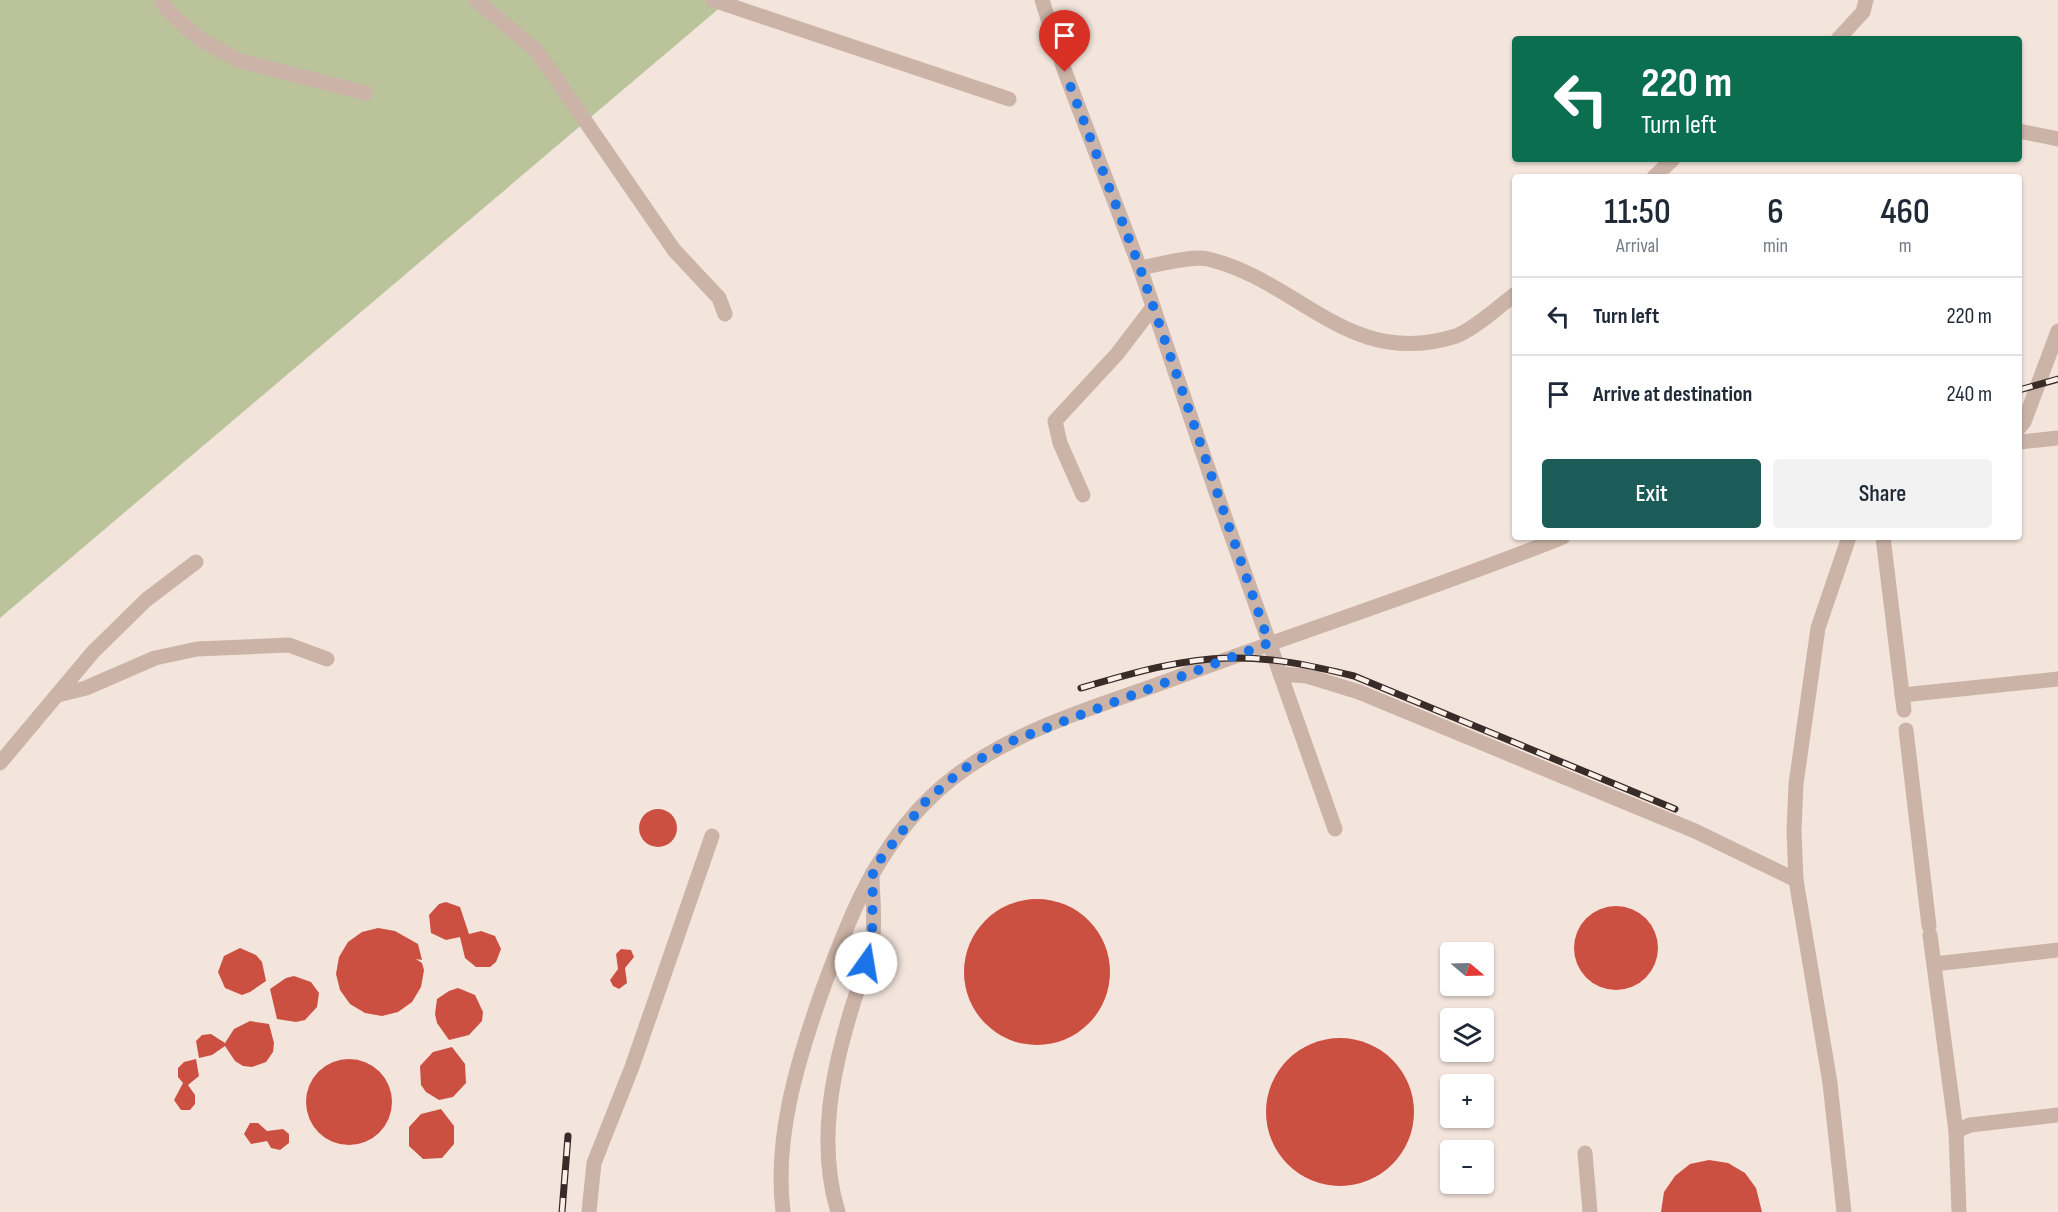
<!DOCTYPE html>
<html lang="en">
<head>
<meta charset="utf-8">
<style>
  body { margin:0; font-family:"Sofia Sans Condensed",sans-serif; background:#f2f2f3; color:#1f2937; height:100vh; display:flex; flex-direction:column; font-size:22px; white-space:nowrap }
  * { box-sizing:border-box; margin:0 }
  p { font-size:20px; color:#747a83 }
  .icon { flex:none; width:33px; height:33px; fill:none; stroke:currentColor; stroke-width:2; stroke-linecap:round; stroke-linejoin:round }
  .map { position:relative; flex:1; overflow:hidden }
  .drawer { position:absolute; left:1512px; top:174px; width:510px; height:366px; display:flex; flex-direction:column; background:#fff; border-radius:6px; box-shadow:0 2px 4px #0004 }
  .drawer>* { flex:none }
  .guide { position:absolute; left:1512px; top:36px; width:510px; height:126px; border-radius:6px; box-shadow:0 2px 4px #0004; background:#0b6e4f; color:#fff; overflow:hidden }
  .needle { width:39px; rotate:109deg }
  .controls { position:absolute; left:1440px; top:942px; display:grid; gap:12px }
  .controls a { display:grid; place-items:center; width:54px; height:54px; border-radius:6px; background:#fff; box-shadow:0 2px 4px #0004; font-size:30px }
  .pin { position:absolute; display:grid; place-items:center; width:51px; height:51px; color:#fff; margin:-62px -26px; border-radius:50% 50% 50% 0; rotate:-45deg; box-shadow:0 0 6px #0007 }
  .pin .icon { rotate:45deg }
  .me { position:absolute; width:66px; margin:-33px; rotate:13deg; stroke-linejoin:round; filter:drop-shadow(0 0 4px #0008) }
  .turn { display:flex; align-items:center; gap:21px; height:126px; padding:0 30px; font-size:27px }
  .turn .icon { width:78px; height:78px; stroke-width:2.5 }
  .turn b { display:block; font-size:42px; line-height:51px }
  .eta { display:flex; justify-content:space-evenly; align-items:center; height:102px; text-align:center }
  .eta b { font-size:36px; font-weight:600; line-height:42px }
  .button { display:flex; gap:12px; margin-top:auto; padding:12px 30px }
  .button a { flex:1; height:69px; border-radius:6px; background:#1b5c58; color:#fff; font-size:24px; font-weight:600; line-height:69px; text-align:center }
  .button a+a { background:#f2f2f3; color:#1f2937 }
  ul { padding:0; list-style:none }
  li { display:flex; align-items:center; gap:18px; height:78px; padding:0 30px; border-top:2px solid #e0e1e3 }
  li div { flex:1 }
  li b { display:block; font-size:22px }
  li em { font-style:normal }
  .map>svg:first-child { display:block }
</style>
</head>
<body>
<div class="map">
<svg width="2058" height="1212" viewBox="0 0 2058 1212">
  <rect width="100%" height="100%" fill="#f3e5dc"/>
  <polygon fill="#bbc39b" points="0,0 729,0 0,618"/>
  <g fill="#cc5041">
    <circle cx="658" cy="828" r="19"/>
    <circle cx="1037" cy="972" r="73"/>
    <polygon points="446,902 460,907 469,934 481,931 495,936 501,949 496,962 490,967 476,967 465,958 460,937 446,940 431,933 429,915 439,904"/>
    <circle cx="1616" cy="948" r="42"/>
    <polygon points="378,928 395,931 418,944 422,960 416,959 422,963 424,970 421,987 412,1002 398,1012 382,1016 365,1013 350,1004 340,990 336,974 339,957 348,942 362,932"/>
    <polygon points="240,948 256,955 262,962 266,981 250,992 242,995 225,988 218,972 224,956"/>
    <polygon points="621,949 631,950 634,957 625,968 627,983 619,989 613,986 610,980 618,969 616,954"/>
    <polygon points="294,976 311,982 319,993 317,1007 305,1020 296,1022 277,1019 270,989 286,978"/>
    <polygon points="458,988 475,995 483,1012 482,1021 469,1035 449,1040 437,1023 435,1014 437,999 449,991"/>
    <polygon points="250,1021 269,1024 274,1043 273,1052 266,1062 252,1067 243,1066 235,1061 225,1046 212,1055 199,1058 196,1041 202,1035 211,1034 225,1043 234,1029"/>
    <circle cx="1340" cy="1112" r="74"/>
    <polygon points="452,1047 465,1064 466,1083 453,1097 439,1100 426,1092 421,1085 420,1066 433,1052"/>
    <circle cx="349" cy="1102" r="43"/>
    <polygon points="196,1059 199,1076 188,1085 195,1095 195,1104 190,1110 181,1110 174,1100 183,1083 178,1077 178,1068 184,1062"/>
    <polygon points="441,1109 454,1126 454,1144 442,1158 423,1159 409,1146 409,1127 421,1114"/>
    <polygon points="250,1123 258,1123 267,1131 283,1129 289,1134 289,1143 280,1150 271,1148 267,1141 251,1144 244,1134"/>
    <polygon points="1709,1160 1728,1163 1745,1173 1756,1188 1762,1212 1661,1212 1664,1192 1675,1176 1690,1164"/>
  </g>
  <g fill="none" stroke-linecap="round" stroke-linejoin="round">
    <g stroke="#ccb3a7" stroke-width="15">
      <polyline points="161,0 170,13 200,39 240,61 366,93"/>
      <polyline points="476,0 537,51 674,250 719,298 725,314"/>
      <polyline points="713,0 1009,99"/>
      <polyline points="1042,0 1065,72 1140,268 1216,492 1335,829"/>
      <polyline points="1838,39 1863,12 1866,0"/>
      <polyline points="2019,131 2058,139"/>
      <polyline points="1654,177 1673,159"/>
      <path d="M1140 268C1157 265 1192 255 1208 259 1300 281 1349 370 1456 336 1473 330 1500 306 1515 294"/>
      <polyline points="2019,428 2024,422 2058,331"/>
      <polyline points="2019,442 2058,438"/>
      <polyline points="1083,495 1060,443 1055,421 1117,354 1153,307"/>
      <polyline points="1883,537 1904,710"/>
      <polyline points="1280,674 1307,676 1359,692 1695,831 1796,880"/>
      <polyline points="58,695 86,688 155,658 197,649 289,645 327,659"/>
      <polyline points="1902,695 2058,679"/>
      <polyline points="1906,730 1929,926"/>
      <polyline points="0,763 93,652 146,600 196,562"/>
      <polyline points="1930,935 1956,1131"/>
      <polyline points="1934,964 2058,950"/>
      <polyline points="1585,1153 1590,1212"/>
      <polyline points="589,1212 594,1163 632,1067 712,836"/>
      <path d="M783 1212C774 1138 797 1063 821 994 847 923 870 861 923 805 987 737 1085 711 1170 680 1301 631 1434 589 1563 537"/>
      <path d="M838 1212C817 1143 832 1072 853 1004 859 984 869 963 872 943 876 921 872 896 872 874"/>
      <polyline points="1844,1212 1830,1083 1796,880 1794,830 1796,784 1818,628 1849,537"/>
      <polyline points="1959,1212 1956,1131 1970,1125 2058,1115"/>
    </g>
    <defs>
      <g id="rail">
        <polyline points="2019,390 2058,379"/>
        <path d="M1081 688C1129 674 1179 659 1230 658 1273 657 1313 666 1354 676L1675 809"/>
        <polyline points="562,1212 568,1136"/>
      </g>
    </defs>
    <use href="#rail" stroke="#382b28" stroke-width="7"/>
    <use href="#rail" stroke="#fbf0e8" stroke-width="4.5" stroke-dasharray="14" stroke-linecap="butt"/>
  </g>
  <g fill="none" stroke-linecap="round" stroke-linejoin="round">
    <polyline stroke="#1a73e8" stroke-width="10" stroke-dasharray="0 18" points="866,963 872,943 873,869 924,803 962,770 1007,743 1269,643 1140,268 1065,72"/>
  </g>
</svg>
<div class="controls">
<a><svg class="needle" viewBox="-14 -14 28 28"><path d="M0-13l5 13h-10z" fill="#e53935"/><path d="M0 13l5-13h-10z" fill="#747a83"/></svg></a>
<a><svg class="icon" aria-label="layers" viewBox="0 0 24 24"><path d="M12 4l9 5-9 5-9-5zM3 14l9 5 9-5"/></svg></a>
<a>+</a>
<a>−</a>
</div>
<div class="pin" style="left:1065px;top:72px;background:#d93025"><svg class="icon" aria-label="arrive" viewBox="0 0 24 24"><path d="M6 21V4h12l-3 4 3 4H6"/></svg></div>
<svg class="me" style="left:866px;top:963px" viewBox="-20 -20 40 40"><circle r="19" fill="#fff"/><path d="M0-13L10 11 0 6-10 11z" fill="#1a73e8"/></svg>
<div class="guide">
<div class="turn"><svg class="icon" aria-label="left" viewBox="0 0 24 24"><path d="M17 20v-9H6M10 6l-5 5 5 5"/></svg><div><b>220 m</b>Turn left</div></div>
</div>
<section class="drawer">
<div class="eta">
<div><b>11:50</b><p>Arrival</p></div>
<div><b>6</b><p>min</p></div>
<div><b>460</b><p>m</p></div>
</div>
<ul>
<li><svg class="icon" aria-label="left" viewBox="0 0 24 24"><path d="M17 20v-9H6M10 6l-5 5 5 5"/></svg><div><b>Turn left</b></div><em>220 m</em></li>
<li><svg class="icon" aria-label="arrive" viewBox="0 0 24 24"><path d="M6 21V4h12l-3 4 3 4H6"/></svg><div><b>Arrive at destination</b></div><em>240 m</em></li>
</ul>
<div class="button"><a>Exit</a><a>Share</a></div>
</section>
</div>
</body>
</html>
